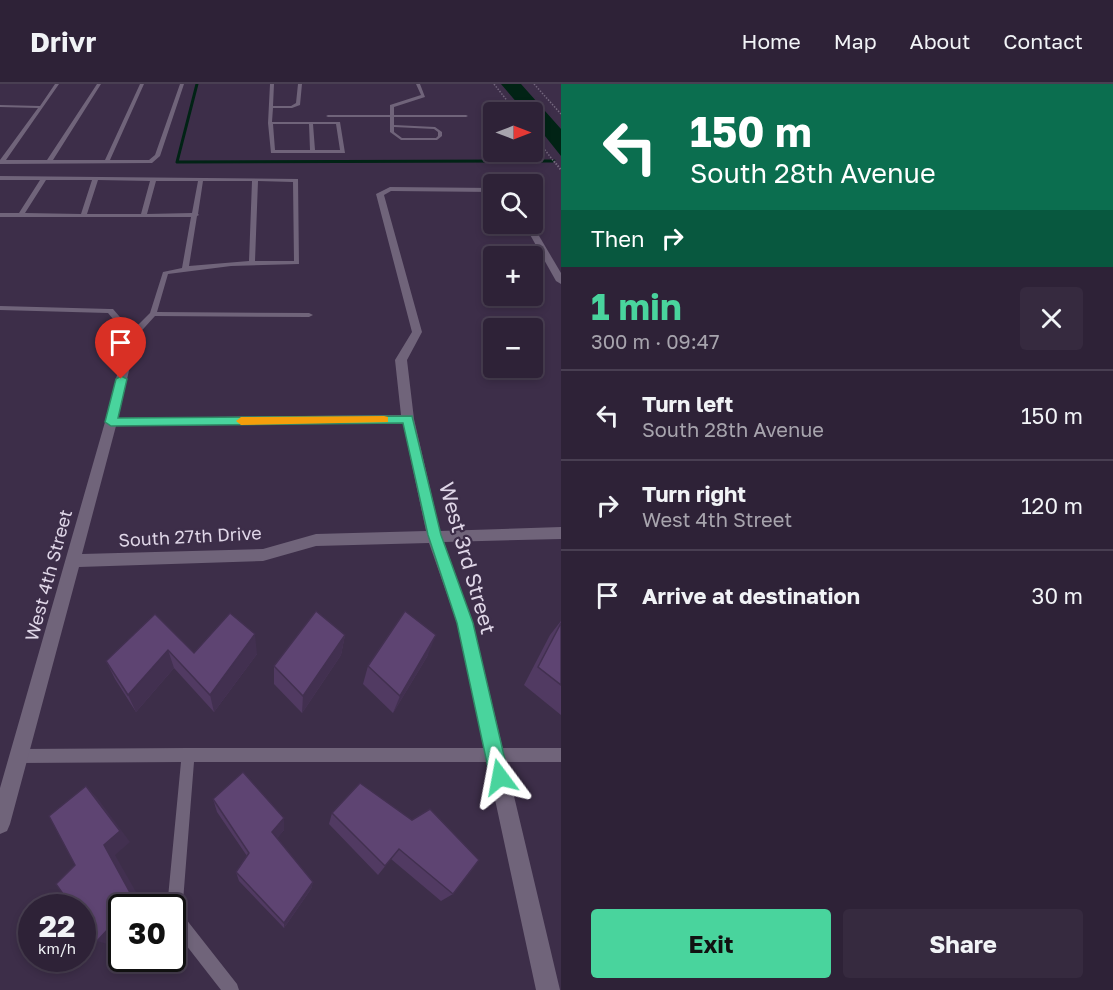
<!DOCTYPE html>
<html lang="en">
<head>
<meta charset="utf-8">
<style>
  body { margin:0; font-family:"Golos Text",sans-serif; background:#362a3f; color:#f1f3f6; height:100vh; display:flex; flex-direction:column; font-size:22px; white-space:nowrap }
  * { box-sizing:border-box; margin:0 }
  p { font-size:20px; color:#a7a4ad }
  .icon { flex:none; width:33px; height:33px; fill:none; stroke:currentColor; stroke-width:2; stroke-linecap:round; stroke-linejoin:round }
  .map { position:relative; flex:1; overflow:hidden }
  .panel { display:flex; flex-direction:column; background:#2e2237; width:552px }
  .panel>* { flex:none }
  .hud { background:#0b6e4f; color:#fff; overflow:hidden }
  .needle { width:39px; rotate:90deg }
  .tools { position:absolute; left:483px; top:18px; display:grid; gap:12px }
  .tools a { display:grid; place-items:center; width:60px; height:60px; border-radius:6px; background:#2e2237; box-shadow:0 3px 9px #0003,0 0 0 2px #493f52; font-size:30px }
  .speed { position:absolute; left:18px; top:810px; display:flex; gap:12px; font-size:30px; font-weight:700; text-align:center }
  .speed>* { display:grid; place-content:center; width:78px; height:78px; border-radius:50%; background:#2e2237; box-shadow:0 3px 9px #0003,0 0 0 2px #493f52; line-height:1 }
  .speed small { font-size:15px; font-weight:400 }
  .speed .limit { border:3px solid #111; border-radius:9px; background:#fff; color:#111 }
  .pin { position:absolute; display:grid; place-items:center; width:51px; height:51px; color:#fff; margin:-62px -26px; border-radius:50% 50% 50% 0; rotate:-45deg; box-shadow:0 0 6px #0007 }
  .pin .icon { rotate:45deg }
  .me { position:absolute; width:66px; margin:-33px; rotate:347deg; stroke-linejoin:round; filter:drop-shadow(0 0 4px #0008) }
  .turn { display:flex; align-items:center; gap:21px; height:126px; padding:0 30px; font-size:27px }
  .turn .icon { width:78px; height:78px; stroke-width:2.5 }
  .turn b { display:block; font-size:42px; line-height:51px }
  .then { display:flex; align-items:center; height:57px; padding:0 30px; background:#0003; gap:12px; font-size:22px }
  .round { display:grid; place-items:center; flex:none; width:63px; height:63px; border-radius:6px; background:#362a3f }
  .summary { display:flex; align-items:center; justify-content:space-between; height:102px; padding:0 30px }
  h1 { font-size:36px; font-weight:700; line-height:45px; color:#49d49d }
  .cta { display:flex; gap:12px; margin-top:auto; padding:12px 30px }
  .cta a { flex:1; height:69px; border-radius:6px; background:#49d49d; color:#111; font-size:24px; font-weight:700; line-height:69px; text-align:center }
  .cta a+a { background:#362a3f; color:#f1f3f6 }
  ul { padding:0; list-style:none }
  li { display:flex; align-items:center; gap:18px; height:90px; padding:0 30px; border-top:2px solid #493f52 }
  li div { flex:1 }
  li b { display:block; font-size:22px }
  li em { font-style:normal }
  header { display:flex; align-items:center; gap:36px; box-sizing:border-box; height:84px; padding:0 30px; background:#2e2237; border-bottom:2px solid #493f52 }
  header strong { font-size:28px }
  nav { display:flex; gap:33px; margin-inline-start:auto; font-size:21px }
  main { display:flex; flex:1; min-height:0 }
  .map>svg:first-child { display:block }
</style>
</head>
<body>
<header>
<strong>Drivr</strong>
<nav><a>Home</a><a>Map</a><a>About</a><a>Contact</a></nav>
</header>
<main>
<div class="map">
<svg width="561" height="906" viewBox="0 0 561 906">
  <rect width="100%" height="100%" fill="#3d2e49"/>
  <polygon fill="#012315" points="501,0 521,0 561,45 561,72 533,37 532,28 525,28"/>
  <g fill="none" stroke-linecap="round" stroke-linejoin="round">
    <polyline stroke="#012315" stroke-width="3" points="197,0 177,78 554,77"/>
    <g stroke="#73667d" stroke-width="1.5" stroke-dasharray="1.5 1.5" stroke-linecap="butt">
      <polyline points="494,0 516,28"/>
      <polyline points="534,0 561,30"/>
      <polyline points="532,49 555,79"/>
    </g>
    <polyline stroke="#73667d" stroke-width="2" stroke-dasharray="1.5 1.5" stroke-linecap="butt" points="554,77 561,86"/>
    <g fill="#70647a" fill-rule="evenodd">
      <polygon points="55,0 59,0 6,76 47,76 97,0 101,0 53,76 105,76 140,0 144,0 110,76 149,76 155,71 180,0 184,0 160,72 152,79 0,80 0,76 38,24 0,23 0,21 40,22"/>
      <path d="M270 0H274L273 22H291L296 19 298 0H302L300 21 292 24H273L272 38H340L345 69H271L268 39ZM273 40H309L310 66H275ZM313 40H336L340 66H315Z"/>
      <path d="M416 0H420L425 13 394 23V31H466L468 32 466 33H394V41L435 43 442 48V52L437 56H401L390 48V33H328L326 32 328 31H390V21L421 11ZM394 43 434 45 438 48V52L436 54H402L394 48Z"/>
      <path d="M0 92 298 95 299 180 231 182 168 190 157 228 309 229 313 231 309 233 155 232 135 254H129L108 229 0 226V222L110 225H113L132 247 150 229 163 188 182 184 191 133H0V129H19L40 96H0ZM46 96H92L81 130 25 129ZM98 96 150 97 141 130H87ZM156 97H198L192 129 147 130ZM203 97H252L249 177 189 182 197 132 199 131 198 130ZM258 97 293 98 294 177H255Z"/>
      <polygon points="188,664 561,664 561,678 194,678 182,830 237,900 239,906 221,906 172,843 172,824 167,824 181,678 18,679 13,677 11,672 13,667 18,665"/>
    </g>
    <g fill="#70647a" fill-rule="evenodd">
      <path d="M390 103 494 104V108L391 107 384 111 422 248 407 276 414 335 440 447 561 443V455L444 458 473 539 560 906H536L457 539 429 459 316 462 263 477 79 483 10 740 7 747 0 750V704L105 338 127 252 132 249 137 252 118 334 401 331 395 276 412 248 376 110ZM403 339 426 447 316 450 263 465 82 470 116 342Z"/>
      <polygon points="524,140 532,140 561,189 561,200 556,197"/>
    </g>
  </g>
  <g fill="#513a62">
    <polygon points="155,530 194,569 257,570 214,628 174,584 136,628 115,595 106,577"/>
    <polygon points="561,537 561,631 524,601 550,551"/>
    <polygon points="345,551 341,571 302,629 274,600 274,582"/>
    <polygon points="428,571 393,629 363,600 368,582"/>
    <polygon points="360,699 453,810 441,817 391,775 378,791 329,740 332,729"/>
    <polygon points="213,715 284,746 277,754 313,798 311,805 284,844 239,797 236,788 247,772 217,728"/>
  </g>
  <g fill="#423050">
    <polygon points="255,550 257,570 214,628 210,611"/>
    <polygon points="345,551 341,571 302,629 303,612"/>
    <polygon points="436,551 428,571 393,629 400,612"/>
    <polygon points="168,566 174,584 136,628 128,611"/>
    <polygon points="86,702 98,715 130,758 115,771 144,822 143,824 127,824 104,761"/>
    <polygon points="284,734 284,746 273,759 272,748"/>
    <polygon points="313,798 311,805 284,844 284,839"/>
    <polygon points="122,830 122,848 110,861 97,857"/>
  </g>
  <g fill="#5e4472" stroke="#423050" stroke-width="1.5">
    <polygon points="316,527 345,551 303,612 274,582"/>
    <polygon points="405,527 436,551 400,612 368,582"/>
    <polygon points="230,529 255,550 210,611 168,566 128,611 106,577 155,530 194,569"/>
    <polygon points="561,539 561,601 538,583"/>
    <polygon points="243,688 284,734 272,748 313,798 284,839 236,788 249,769 213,715"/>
    <polygon points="360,699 412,736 430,725 479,776 453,810 399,765 385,782 332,729"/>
    <polygon points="86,702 120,747 104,761 134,816 127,824 122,824 122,830 97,857 82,837 82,824 73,824 56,800 75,781 49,732"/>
  </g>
  <polygon fill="#49d49d" stroke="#2f8a66" stroke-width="1.5" points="121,292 127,295 118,334 412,332 441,451 473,539 509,693 506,699 500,702 493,699 490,693 457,539 428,451 403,339 111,342 105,338 116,295"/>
  <polygon fill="#f59e0b" points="384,332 388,333 388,338 241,341 236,337 241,333"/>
  <g text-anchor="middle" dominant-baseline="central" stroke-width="4.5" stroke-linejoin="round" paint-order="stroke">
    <g font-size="18" fill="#dfd6e7" stroke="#3d2e49">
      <text transform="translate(190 452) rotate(-3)">South 27th Drive</text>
      <text transform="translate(48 491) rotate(-75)">West 4th Street</text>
    </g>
    <g font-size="21" fill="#dfd6e7" stroke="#3d2e49">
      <text transform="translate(468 474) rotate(74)">West 3rd Street</text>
    </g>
  </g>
</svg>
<div class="tools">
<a><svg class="needle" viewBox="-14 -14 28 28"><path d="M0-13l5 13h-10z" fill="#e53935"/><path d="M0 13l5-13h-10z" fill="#a7a4ad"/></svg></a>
<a><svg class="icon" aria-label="search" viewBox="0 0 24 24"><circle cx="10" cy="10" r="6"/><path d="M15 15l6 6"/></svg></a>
<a>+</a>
<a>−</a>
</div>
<div class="speed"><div>22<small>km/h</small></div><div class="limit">30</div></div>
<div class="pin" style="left:121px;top:295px;background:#d93025"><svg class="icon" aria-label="arrive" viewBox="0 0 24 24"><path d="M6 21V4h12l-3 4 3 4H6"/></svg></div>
<svg class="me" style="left:500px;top:693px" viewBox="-20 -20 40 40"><path d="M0-17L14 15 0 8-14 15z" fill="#49d49d" stroke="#fff" stroke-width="4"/></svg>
</div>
<section class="panel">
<div class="hud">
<div class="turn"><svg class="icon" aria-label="left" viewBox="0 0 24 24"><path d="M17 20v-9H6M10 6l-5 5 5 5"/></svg><div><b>150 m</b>South 28th Avenue</div></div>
<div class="then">Then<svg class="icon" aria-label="right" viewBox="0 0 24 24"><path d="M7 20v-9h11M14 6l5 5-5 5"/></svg></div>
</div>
<div class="summary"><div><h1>1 min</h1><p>300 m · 09:47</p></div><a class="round"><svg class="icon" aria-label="close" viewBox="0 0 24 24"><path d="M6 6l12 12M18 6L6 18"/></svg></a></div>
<ul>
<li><svg class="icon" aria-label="left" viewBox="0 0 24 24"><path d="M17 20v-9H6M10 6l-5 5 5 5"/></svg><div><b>Turn left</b><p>South 28th Avenue</p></div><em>150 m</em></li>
<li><svg class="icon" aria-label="right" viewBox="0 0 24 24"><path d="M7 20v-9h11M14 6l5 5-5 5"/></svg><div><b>Turn right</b><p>West 4th Street</p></div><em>120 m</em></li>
<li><svg class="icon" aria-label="arrive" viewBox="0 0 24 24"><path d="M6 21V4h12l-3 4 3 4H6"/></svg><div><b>Arrive at destination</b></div><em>30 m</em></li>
</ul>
<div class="cta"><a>Exit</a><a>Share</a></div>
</section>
</main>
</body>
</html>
